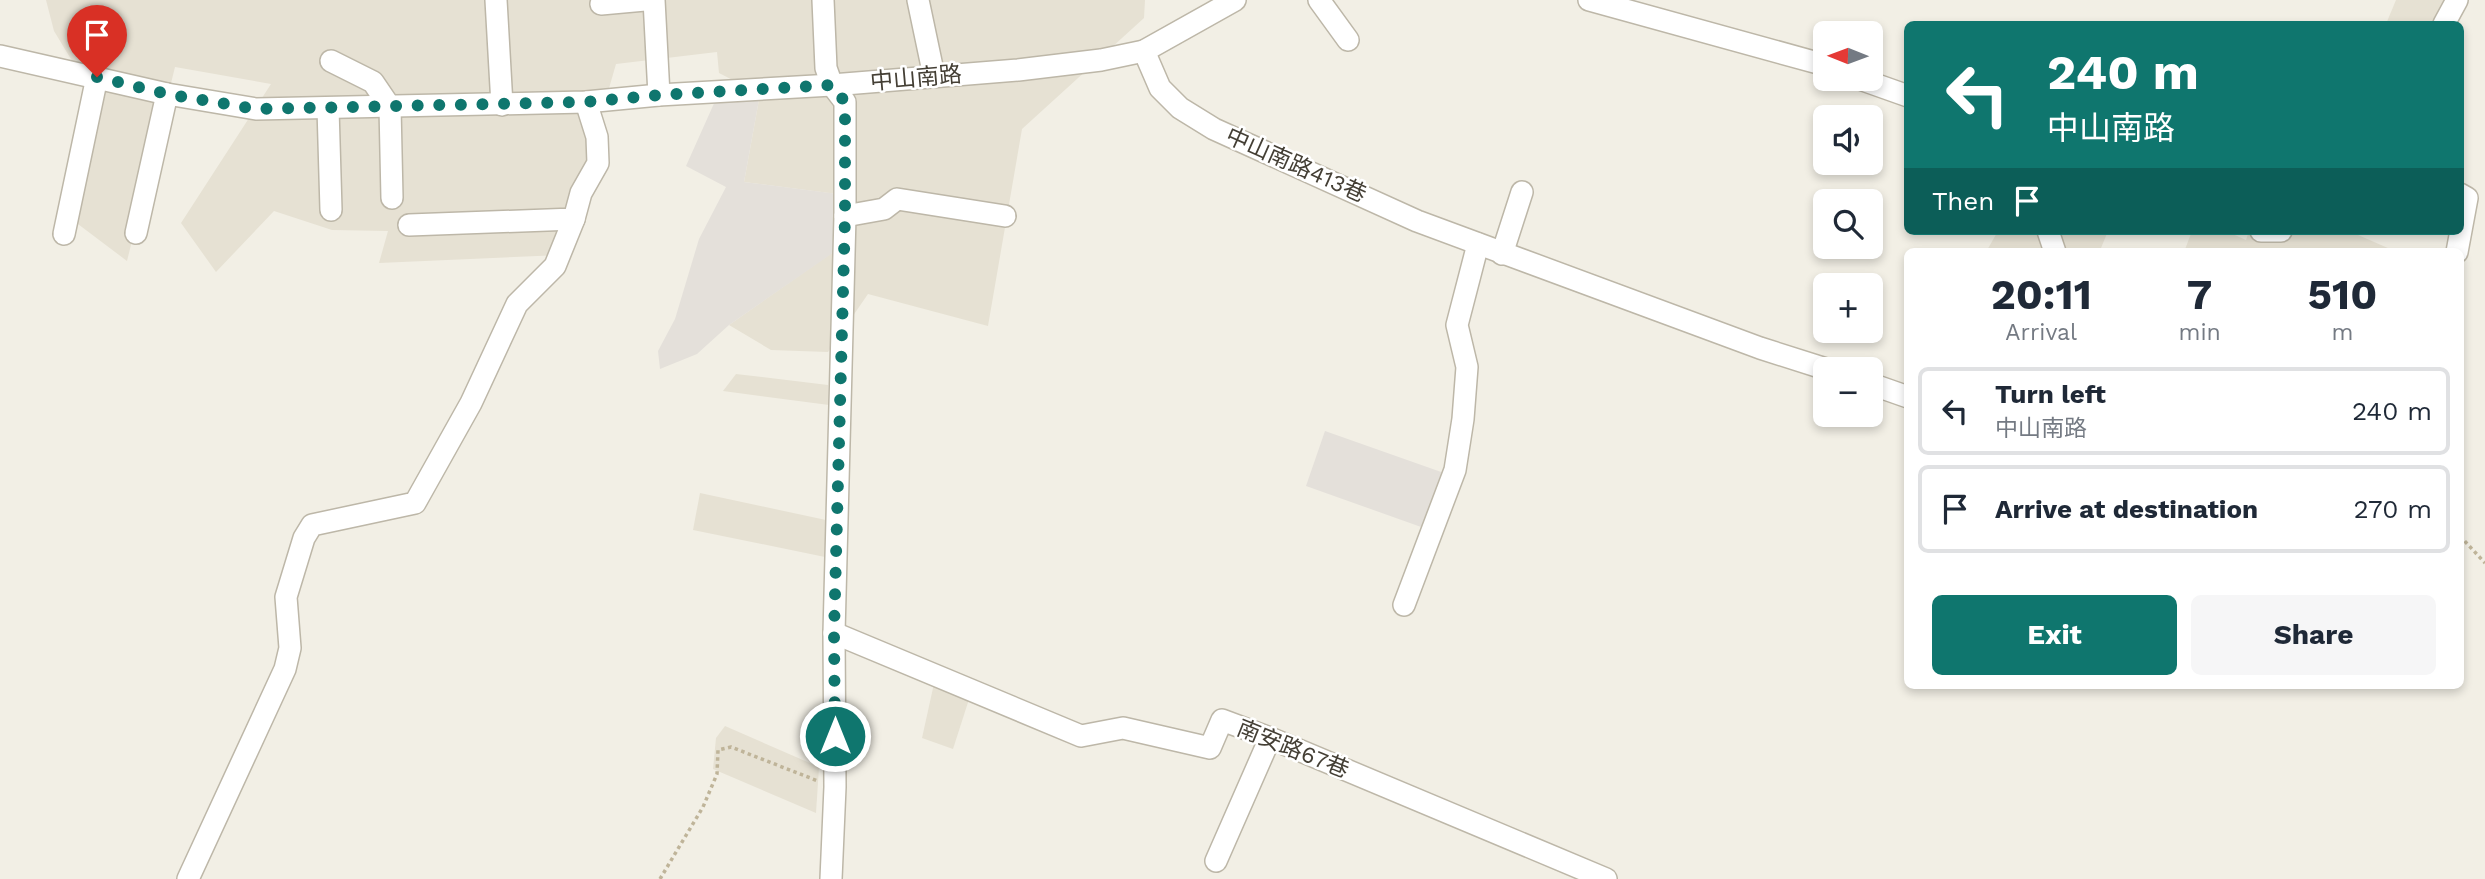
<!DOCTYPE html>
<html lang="en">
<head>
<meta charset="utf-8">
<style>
  body { margin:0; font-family:"Work Sans","Noto Sans TC",sans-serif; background:#f6f6f7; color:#1f2937; height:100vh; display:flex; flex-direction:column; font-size:26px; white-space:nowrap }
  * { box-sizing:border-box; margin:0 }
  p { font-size:23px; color:#747a83 }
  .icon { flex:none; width:38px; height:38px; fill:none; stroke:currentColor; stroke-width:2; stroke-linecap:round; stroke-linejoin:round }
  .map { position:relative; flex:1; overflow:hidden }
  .details { position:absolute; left:1904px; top:248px; width:560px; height:441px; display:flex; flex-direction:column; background:#fff; border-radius:10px; box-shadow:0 4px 10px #0003 }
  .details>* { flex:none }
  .guide { position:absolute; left:1904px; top:21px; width:560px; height:214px; border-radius:10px; box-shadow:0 4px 10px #0003; background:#0f766e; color:#fff; overflow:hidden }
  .needle { width:46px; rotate:271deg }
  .fabs { position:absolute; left:1813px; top:21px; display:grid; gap:14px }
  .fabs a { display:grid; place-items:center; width:70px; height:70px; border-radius:10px; background:#fff; box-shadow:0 4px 10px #0003; font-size:35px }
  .pin { position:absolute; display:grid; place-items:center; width:60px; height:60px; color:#fff; margin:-72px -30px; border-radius:50% 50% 50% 0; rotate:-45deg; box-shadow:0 0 7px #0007 }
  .pin .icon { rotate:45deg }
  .me { position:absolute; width:77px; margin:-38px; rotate:0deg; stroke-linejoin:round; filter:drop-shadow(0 0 5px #0008) }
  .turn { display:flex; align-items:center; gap:24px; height:147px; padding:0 28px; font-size:32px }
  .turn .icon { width:91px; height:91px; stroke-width:2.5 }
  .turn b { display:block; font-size:49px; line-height:60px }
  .then { display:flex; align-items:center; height:66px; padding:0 28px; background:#0003; gap:14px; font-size:26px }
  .eta { display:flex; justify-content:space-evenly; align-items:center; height:119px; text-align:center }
  .eta b { font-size:42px; font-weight:700; line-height:49px }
  .button { display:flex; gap:14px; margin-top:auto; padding:14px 28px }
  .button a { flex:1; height:80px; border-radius:10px; background:#0f766e; color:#fff; font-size:28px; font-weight:700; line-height:80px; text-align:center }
  .button a+a { background:#f6f6f7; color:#1f2937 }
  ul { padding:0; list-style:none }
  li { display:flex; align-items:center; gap:21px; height:88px; margin:0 14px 10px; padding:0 14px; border:4px solid #e0e1e3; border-radius:10px }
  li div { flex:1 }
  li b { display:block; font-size:26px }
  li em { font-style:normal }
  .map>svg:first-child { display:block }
</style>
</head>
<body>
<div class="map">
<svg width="2485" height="879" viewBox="0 0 2485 879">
  <rect width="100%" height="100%" fill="#f2efe5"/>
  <g fill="#e6e1d3">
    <polygon points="46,0 1145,0 1144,18 1022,129 988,326 868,294 828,352 771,350 729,325 836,250 837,194 744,182 760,94 719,73 717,52 616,64 561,255 379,263 388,231 332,230 274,211 216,272 181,223 271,84 175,67 127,261 62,212 100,107 54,31"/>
    <polygon points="2396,0 2452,0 2441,24 2386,24"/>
    <polygon points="1998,231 2108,231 2101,248 2107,252 1986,252"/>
    <polygon points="2192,231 2226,231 2246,240 2249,231 2349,231 2397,252 2184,252"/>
    <polygon points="736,374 828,385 829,405 723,391"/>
    <polygon points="700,493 826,520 825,557 693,530"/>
    <polygon points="935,679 971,693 953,749 922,738"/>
    <polygon points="725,726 819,767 816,813 713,769 716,738"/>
  </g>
  <g fill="#e4e0da">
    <polygon points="760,94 744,182 838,194 837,250 729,325 697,354 660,369 658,351 675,319 699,239 726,187 686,166 716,99"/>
    <polygon points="1325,431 1444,473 1424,528 1306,486"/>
  </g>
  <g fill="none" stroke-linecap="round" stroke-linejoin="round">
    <defs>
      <g id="minor">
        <polyline points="496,0 502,105"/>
        <polyline points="654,0 659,95"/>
        <polyline points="823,0 826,68 832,85 845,102 845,216 834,633 835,787 831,879"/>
        <polyline points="918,0 934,76"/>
        <polyline points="1319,0 1348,40"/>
        <polyline points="1589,0 1825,65"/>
        <polyline points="601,4 645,0"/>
        <polyline points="2444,24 2457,0"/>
        <polyline points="1144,51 1160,88 1180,108 1214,129 1417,221 1760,348 1826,369"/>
        <polyline points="0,56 167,94 256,109 586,102 659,95 832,85 1018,70 1101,60 1144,51 1235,0"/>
        <polyline points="331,61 373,82 390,107 392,198"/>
        <polyline points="1860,79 1908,96"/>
        <polyline points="328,108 331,210"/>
        <polyline points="845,216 884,209 897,199 1005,216"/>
        <polyline points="409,225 574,219 581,193 598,163 597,137 586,102"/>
        <polyline points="2048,231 2055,252"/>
        <polyline points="2261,231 2281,231"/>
        <polyline points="136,233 167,94"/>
        <polyline points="64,234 97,77"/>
        <polyline points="2457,252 2467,198 2460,194"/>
        <polyline points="1502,254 1522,192"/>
        <polyline points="1871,384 1908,397"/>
        <polyline points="1404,605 1455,470 1463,419 1467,367 1457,325 1478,244"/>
        <polyline points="834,633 1081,736 1123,728 1210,748 1222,720 1270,738 1606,879"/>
        <polyline points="1216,861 1270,738"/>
        <polyline points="188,879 285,669 290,648 286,597 304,538 312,525 415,503 471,403 517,304 555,266 574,219"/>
      </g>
    </defs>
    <use href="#minor" stroke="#bdb7a8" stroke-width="24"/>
    <g stroke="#bfb499" stroke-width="3.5" stroke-dasharray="3.5 3.5" stroke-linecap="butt">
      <polyline points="2460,536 2485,563"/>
      <polyline points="660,879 703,807 717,774 718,750 731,747 818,781"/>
    </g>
    <use href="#minor" stroke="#fff" stroke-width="21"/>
  </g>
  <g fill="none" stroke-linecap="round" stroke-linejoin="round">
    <polyline stroke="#0f766e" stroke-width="12" stroke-dasharray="0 21.6" points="97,77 167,94 256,109 586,102 659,95 832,85 845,102 845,216 834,633 835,736"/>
  </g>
  <g text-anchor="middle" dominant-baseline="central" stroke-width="5" stroke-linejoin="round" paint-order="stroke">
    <g font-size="23" fill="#443f35" stroke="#fff">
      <text transform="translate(916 78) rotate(-5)">中山南路</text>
      <text transform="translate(1296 165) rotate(24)">中山南路413巷</text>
      <text transform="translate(1293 749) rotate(22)">南安路67巷</text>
    </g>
  </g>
</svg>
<div class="fabs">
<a><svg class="needle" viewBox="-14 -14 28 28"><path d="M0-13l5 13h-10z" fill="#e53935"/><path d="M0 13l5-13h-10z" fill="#747a83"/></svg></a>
<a><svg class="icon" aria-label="sound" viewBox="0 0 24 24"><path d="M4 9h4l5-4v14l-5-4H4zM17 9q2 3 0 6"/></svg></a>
<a><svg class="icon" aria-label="search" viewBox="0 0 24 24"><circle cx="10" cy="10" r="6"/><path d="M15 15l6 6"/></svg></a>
<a>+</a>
<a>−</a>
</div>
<div class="pin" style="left:97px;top:77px;background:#d93025"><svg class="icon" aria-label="arrive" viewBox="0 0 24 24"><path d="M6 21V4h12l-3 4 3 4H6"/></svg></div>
<svg class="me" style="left:835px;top:736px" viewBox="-20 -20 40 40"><circle r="17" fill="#0f766e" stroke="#fff" stroke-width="3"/><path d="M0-11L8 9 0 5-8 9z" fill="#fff"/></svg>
<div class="guide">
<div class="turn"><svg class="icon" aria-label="left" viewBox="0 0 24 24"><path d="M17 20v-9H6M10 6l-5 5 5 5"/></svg><div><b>240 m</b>中山南路</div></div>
<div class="then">Then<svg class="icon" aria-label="arrive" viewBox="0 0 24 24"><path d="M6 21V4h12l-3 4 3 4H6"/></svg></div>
</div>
<section class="details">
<div class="eta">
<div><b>20:11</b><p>Arrival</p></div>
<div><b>7</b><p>min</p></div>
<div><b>510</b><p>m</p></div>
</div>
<ul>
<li><svg class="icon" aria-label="left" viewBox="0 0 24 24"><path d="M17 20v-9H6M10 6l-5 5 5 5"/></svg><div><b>Turn left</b><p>中山南路</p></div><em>240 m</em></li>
<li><svg class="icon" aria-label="arrive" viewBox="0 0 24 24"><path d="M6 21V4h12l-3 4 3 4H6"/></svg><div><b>Arrive at destination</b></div><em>270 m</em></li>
</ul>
<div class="button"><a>Exit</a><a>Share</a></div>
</section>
</div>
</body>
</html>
